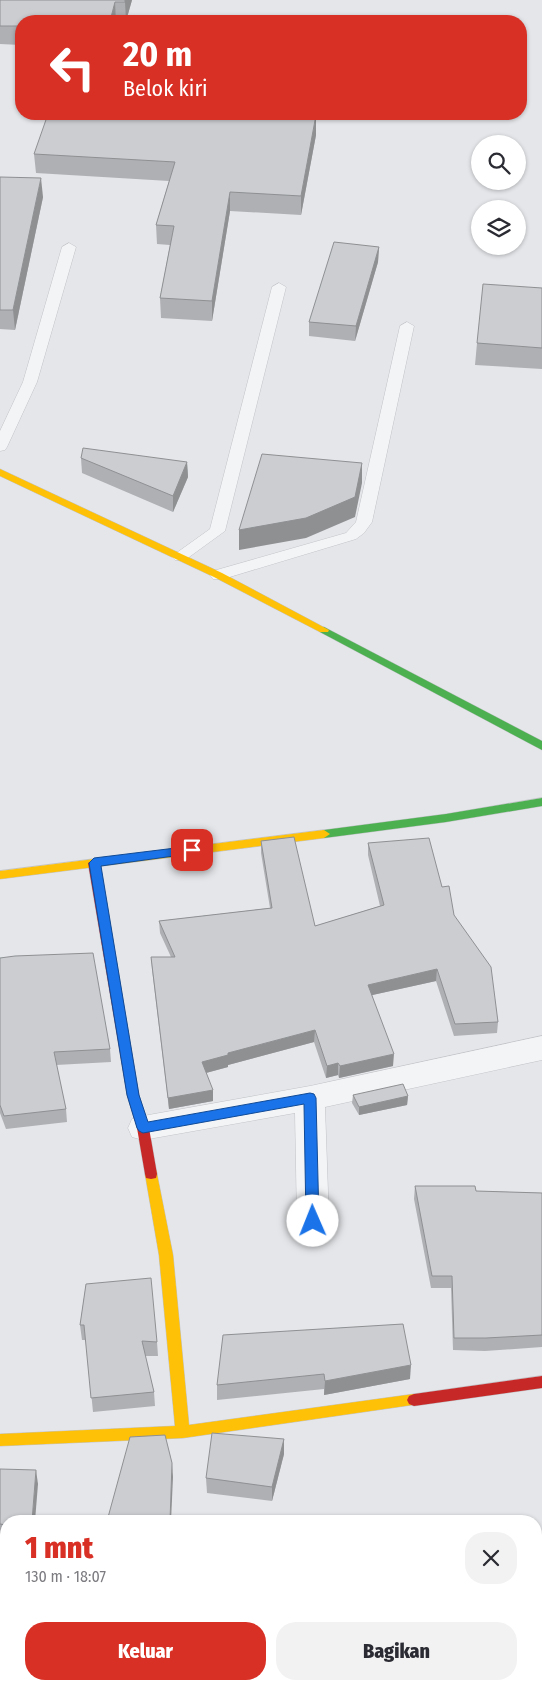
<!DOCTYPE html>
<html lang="id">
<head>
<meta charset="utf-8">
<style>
  body { margin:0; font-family:"Fira Sans Condensed",sans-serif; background:#f2f2f3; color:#2b2b33; height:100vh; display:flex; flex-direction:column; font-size:19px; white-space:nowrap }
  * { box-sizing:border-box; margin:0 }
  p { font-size:16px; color:#7c7c81 }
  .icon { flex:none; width:28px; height:28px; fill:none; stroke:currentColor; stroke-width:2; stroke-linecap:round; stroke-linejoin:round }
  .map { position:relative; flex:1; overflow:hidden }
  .drawer { position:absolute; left:0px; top:1515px; width:542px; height:175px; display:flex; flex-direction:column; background:#fff; border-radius:20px 20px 0 0; box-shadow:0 1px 4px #0004 }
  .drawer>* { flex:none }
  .hud { position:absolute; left:15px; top:15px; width:512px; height:105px; border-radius:20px; box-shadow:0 1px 4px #0004; background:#d93025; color:#fff; overflow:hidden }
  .controls { position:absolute; left:471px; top:135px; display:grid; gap:10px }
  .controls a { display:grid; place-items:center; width:55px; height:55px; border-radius:50%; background:#fff; box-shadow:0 1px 4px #0004; font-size:25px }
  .pin { position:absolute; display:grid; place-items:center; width:42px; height:42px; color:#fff; margin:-21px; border-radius:10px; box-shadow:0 2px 8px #0006 }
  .me { position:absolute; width:55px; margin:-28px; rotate:359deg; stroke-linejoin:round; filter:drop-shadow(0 0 4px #0008) }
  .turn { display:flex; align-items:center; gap:18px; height:105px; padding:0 25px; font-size:22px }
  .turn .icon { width:65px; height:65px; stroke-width:2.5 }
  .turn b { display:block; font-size:35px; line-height:42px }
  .round { display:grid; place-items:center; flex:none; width:52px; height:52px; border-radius:20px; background:#f2f2f3 }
  .summary { display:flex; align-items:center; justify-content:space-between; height:85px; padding:0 25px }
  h1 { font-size:30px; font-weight:800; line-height:38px; color:#d93025 }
  .button { display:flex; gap:10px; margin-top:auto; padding:10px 25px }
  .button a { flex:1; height:58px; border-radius:20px; background:#d93025; color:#fff; font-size:20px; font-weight:800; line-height:58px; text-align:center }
  .button a+a { background:#f2f2f3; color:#2b2b33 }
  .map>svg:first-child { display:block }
</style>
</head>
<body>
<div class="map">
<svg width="542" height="1690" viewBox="0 0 542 1690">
  <rect width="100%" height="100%" fill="#e4e6e9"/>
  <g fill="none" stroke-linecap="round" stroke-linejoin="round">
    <defs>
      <g id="lane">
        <polygon points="69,243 76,247 37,382 7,447 5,450 0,451 0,431 23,382 62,247"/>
        <polygon points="279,283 286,287 225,531 185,560 175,560 172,557 175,554 210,529 272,287"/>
        <polygon points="407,322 414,326 372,522 364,533 356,539 223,579 213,579 210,575 213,571 346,533 356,522 400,326"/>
      </g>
      <polygon id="street" points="542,1036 542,1060 325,1107 329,1221 324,1230 313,1234 302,1230 297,1221 295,1113 143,1140 132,1137 128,1128 132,1119 143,1116 310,1086"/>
      <g id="fast">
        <polygon points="324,627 542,741 542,750 320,632 319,630"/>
        <polygon points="542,798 542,806 446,822 324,838 318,834 324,830 446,814"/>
      </g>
      <g id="slow">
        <polygon points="0,469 222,573 329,630 328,632 320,632 214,577 0,476"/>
        <polygon points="324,830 330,834 324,838 0,879 0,871"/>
        <polygon points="151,1169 156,1170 157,1174 173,1255 189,1425 414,1394 419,1396 421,1400 419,1404 183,1438 0,1446 0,1434 175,1426 159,1255 145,1174 146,1170"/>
      </g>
      <g id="jam">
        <polygon points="94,859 100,863 139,1095 149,1128 157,1174 156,1178 151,1179 146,1178 145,1174 137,1128 127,1095 88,863"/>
        <polygon points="542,1376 542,1388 414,1406 409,1404 407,1400 409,1396 414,1394"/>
      </g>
    </defs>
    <use href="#lane" stroke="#c1c3c7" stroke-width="1"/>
    <use href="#street" stroke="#c1c3c7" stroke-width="1"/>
    <use href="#fast" stroke="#c1c3c7" stroke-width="1"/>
    <use href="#slow" stroke="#c1c3c7" stroke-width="1"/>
    <use href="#jam" stroke="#c1c3c7" stroke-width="1"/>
    <use href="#lane" fill="#f3f4f6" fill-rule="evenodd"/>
    <use href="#street" fill="#f3f4f6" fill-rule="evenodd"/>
    <use href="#fast" fill="#4caf50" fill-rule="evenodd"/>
    <use href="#slow" fill="#ffc107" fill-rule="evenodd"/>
    <use href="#jam" fill="#c62828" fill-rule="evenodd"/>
  </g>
  <g fill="#afb0b4">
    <polygon points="0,0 132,0 126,21 116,20 116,21 21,21 21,45 0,44"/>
    <polygon points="316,115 316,135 301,215 230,211 212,321 161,318 160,298 170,245 157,244 156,225 169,181 36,173 34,154"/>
    <polygon points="0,177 43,197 15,330 0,329"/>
    <polygon points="379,247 378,262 355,341 309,336 309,322"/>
    <polygon points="542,288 542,369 475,365 477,343"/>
    <polygon points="81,458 187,462 188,477 173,512 82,473"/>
    <polygon points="261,841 315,926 380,906 368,855 368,843 442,887 498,1022 497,1033 454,1036 436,981 372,995 393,1066 339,1078 338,1075 326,1078 314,1042 228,1065 228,1067 206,1073 213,1101 169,1109 152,969 151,957 171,957 160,933 159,921 270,908 261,853"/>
    <polygon points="0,958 110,1049 111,1062 56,1065 66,1109 67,1122 6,1129 0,1113"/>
    <polygon points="353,1095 408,1096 407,1105 359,1115 352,1103"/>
    <polygon points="415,1186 476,1191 542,1193 542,1347 485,1351 453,1350 451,1288 431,1288 414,1199"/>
    <polygon points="86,1284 157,1342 158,1356 145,1356 154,1392 155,1406 93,1412 86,1340 82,1340 80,1325"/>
    <polygon points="403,1324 410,1379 324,1395 324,1389 217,1400 217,1385"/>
    <polygon points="284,1439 284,1454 272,1501 207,1493 206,1478"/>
    <polygon points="0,1469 38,1484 6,1521 6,1538 0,1537"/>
  </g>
  <g fill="#8e9092">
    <polygon points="125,0 132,0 126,21 125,2"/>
    <polygon points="115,2 116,21 110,21"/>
    <polygon points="316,115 316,135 301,215 301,196"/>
    <polygon points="41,178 43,197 15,330 13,310"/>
    <polygon points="230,192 230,211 212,321 212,301"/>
    <polygon points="379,247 378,262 355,341 356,326"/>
    <polygon points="187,462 188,477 173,512 173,496"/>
    <polygon points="362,463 362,483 355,517 306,538 239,550 239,530"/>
    <polygon points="437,969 436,981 368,996 368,985"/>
    <polygon points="315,1030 314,1042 228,1065 228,1067 202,1074 202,1062 228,1053"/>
    <polygon points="394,1054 393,1066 339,1078 340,1066"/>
    <polygon points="338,1063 338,1075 326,1078 327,1066"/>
    <polygon points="213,1090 213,1101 169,1109 168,1098"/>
    <polygon points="408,1096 407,1105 359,1115 359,1107"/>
    <polygon points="411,1365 410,1379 324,1395 325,1381"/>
    <polygon points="284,1439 284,1454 272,1501 272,1487"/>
    <polygon points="172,1463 173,1477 171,1521 170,1521"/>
    <polygon points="36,1470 38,1484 35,1521 32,1521"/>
  </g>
  <g fill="#cbcdd1" stroke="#8e9092">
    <polygon points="0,0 125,0 125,2 115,2 110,21 21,21 21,26 0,26"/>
    <polygon points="48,114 287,114 316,115 301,196 230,192 212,301 160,298 174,226 156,225 175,162 34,154"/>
    <polygon points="0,177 41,178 13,310 0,310"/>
    <polygon points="334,242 379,247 356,326 309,322"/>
    <polygon points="483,284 542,288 542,348 477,343"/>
    <polygon points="83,448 187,462 173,496 81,458"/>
    <polygon points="262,454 362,463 355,497 306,518 239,530"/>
    <polygon points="294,837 315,926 384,905 368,843 429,838 442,887 449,886 454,915 491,967 498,1022 455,1024 437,969 368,985 394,1054 340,1066 338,1063 327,1066 315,1030 228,1053 228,1055 202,1062 213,1090 168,1098 151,957 175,957 159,921 272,908 261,841"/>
    <polygon points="93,953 110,1049 54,1052 66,1109 4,1116 0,1105 0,958 15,956"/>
    <polygon points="403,1084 408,1096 359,1107 353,1095"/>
    <polygon points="415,1186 475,1186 476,1191 542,1193 542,1335 486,1338 454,1338 452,1276 432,1276"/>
    <polygon points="151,1278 157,1342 142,1341 154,1392 91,1398 84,1325 80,1325 86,1284"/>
    <polygon points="403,1324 411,1365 325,1381 324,1374 217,1385 223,1335"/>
    <polygon points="212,1433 284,1439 272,1487 206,1478"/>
    <polygon points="165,1435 172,1463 170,1521 107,1521 130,1437"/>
    <polygon points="0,1469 36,1470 32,1521 6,1521 6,1525 0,1524"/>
    <polygon points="278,1684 355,1684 355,1690 277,1690"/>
  </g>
  <polygon fill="#1a73e8" stroke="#114b97" points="192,846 196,847 198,850 196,853 101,866 139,1095 148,1122 310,1093 314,1094 316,1098 319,1221 317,1224 313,1226 308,1224 306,1221 304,1104 143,1133 139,1131 137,1128 127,1095 89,863 94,858"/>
</svg>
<div class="controls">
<a><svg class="icon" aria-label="search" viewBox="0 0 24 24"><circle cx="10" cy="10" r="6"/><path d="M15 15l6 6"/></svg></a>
<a><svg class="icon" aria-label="layers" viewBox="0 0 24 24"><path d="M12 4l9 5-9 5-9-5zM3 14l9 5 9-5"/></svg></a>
</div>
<div class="pin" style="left:192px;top:850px;background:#d93025"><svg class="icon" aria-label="arrive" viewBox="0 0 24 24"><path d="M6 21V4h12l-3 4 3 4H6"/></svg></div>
<svg class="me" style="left:313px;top:1221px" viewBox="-20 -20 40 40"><circle r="19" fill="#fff"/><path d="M0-13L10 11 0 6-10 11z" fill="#1a73e8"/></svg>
<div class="hud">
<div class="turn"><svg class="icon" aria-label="left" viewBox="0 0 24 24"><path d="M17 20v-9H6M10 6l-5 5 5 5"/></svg><div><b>20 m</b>Belok kiri</div></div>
</div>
<section class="drawer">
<div class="summary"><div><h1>1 mnt</h1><p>130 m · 18:07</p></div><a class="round"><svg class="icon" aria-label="close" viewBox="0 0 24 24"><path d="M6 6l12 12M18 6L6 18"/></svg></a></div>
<div class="button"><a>Keluar</a><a>Bagikan</a></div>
</section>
</div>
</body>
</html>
